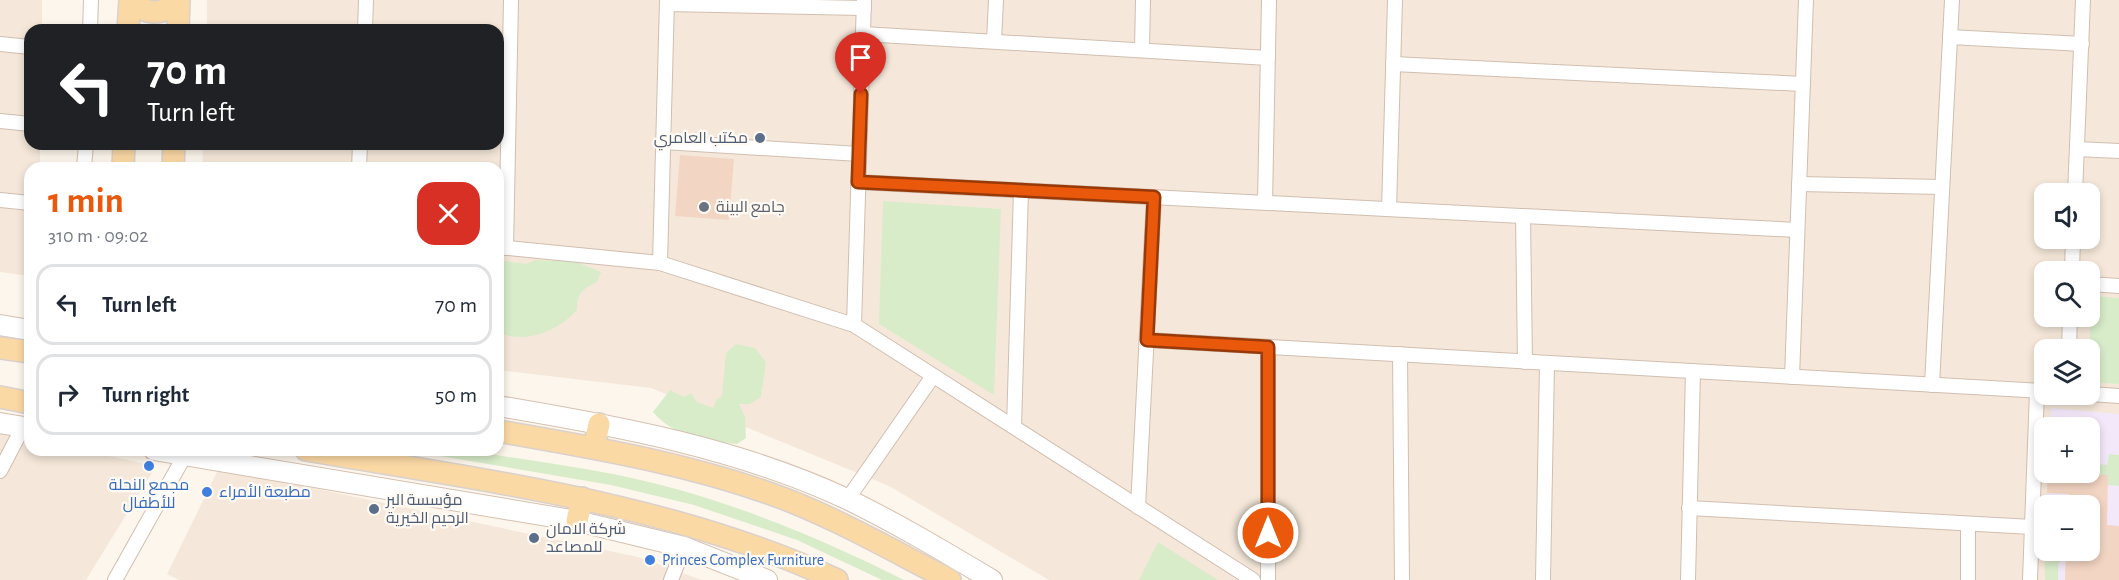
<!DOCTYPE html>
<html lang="en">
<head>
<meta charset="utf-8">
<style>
  body { margin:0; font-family:"Alegreya Sans",Cairo,sans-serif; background:#f2f2f3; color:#1f2937; height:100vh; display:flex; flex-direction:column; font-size:22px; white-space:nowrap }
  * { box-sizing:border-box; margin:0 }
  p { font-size:20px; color:#747a83 }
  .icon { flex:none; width:33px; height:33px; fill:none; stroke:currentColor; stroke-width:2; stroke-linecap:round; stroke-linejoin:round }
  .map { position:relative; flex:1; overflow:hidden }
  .side { position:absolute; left:24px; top:162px; width:480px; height:294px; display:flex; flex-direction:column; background:#fff; border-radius:18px; box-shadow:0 3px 9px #0003 }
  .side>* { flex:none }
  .banner { position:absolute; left:24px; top:24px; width:480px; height:126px; border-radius:18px; box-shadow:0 3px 9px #0003; background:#202124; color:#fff; overflow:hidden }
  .tools { position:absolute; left:2034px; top:183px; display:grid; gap:12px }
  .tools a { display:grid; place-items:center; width:66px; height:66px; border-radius:12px; background:#fff; box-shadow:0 3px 9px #0003; font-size:30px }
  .pin { position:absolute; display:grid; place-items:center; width:51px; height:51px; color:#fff; margin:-62px -26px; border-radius:50% 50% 50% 0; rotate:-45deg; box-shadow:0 0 6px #0007 }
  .pin .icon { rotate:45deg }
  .me { position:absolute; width:66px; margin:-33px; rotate:0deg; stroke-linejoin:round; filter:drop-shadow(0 0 4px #0008) }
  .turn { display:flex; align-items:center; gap:21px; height:126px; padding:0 24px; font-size:27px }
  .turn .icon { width:78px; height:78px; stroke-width:2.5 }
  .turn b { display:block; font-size:42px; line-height:51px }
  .round { display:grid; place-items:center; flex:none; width:63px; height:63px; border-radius:18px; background:#f2f2f3 }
  .overview { display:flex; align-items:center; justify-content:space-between; height:102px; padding:0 24px }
  h1 { font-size:36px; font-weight:700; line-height:45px; color:#ea580c }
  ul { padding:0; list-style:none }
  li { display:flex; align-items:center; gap:18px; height:81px; margin:0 12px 9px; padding:0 12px; border:3px solid #e0e1e3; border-radius:18px }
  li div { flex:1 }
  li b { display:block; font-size:22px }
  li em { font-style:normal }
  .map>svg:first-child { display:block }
</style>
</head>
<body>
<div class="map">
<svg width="2119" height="580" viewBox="0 0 2119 580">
  <rect width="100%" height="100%" fill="#fdf6ec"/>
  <g fill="#f5e8da" fill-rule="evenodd">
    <polygon points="0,0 42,0 42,30 30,30 30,144 40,144 40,168 30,168 30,276 0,272"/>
    <path d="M207 0H2119V580H1049L889 486 651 388 498 370V168H202L203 144H498V30H207ZM2044 194H2090V238H2044ZM2044 272H2090V316H2044ZM2044 350H2090V394H2044ZM2044 428H2090V472H2044ZM2044 506H2090V550H2044Z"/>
    <polygon points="0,433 30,439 30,450 81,450 156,466 86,580 0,580"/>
    <polygon points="219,468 638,557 702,580 179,580 167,574"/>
  </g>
  <polygon fill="#f3e8fa" points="2051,408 2119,414 2119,580 2045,580 2045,551 2090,550 2090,506 2047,505 2048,473 2090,472 2090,428 2050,427"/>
  <g fill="#d8ecc9">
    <polygon points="883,201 1001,209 994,395 879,324"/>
    <path d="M498 260 526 264 536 260 576 262 601 272 597 282C582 289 577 293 577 310 558 331 525 345 498 332Z"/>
    <polygon points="2090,296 2119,298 2119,384 2090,382"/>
    <path d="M736 344 755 348 766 362 761 397 750 404H739L745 417 746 438 737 444C706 440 674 437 653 412L670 390 684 397 691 393 697 402 713 408 717 399 722 396 726 353Z"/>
    <path d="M441 450H464C514 458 564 465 613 474 714 494 813 534 904 580H882L797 540 694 505 611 485 440 456Z"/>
    <polygon points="2109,454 2119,455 2119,486 2108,485 2108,475 2081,474 2090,472 2090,463 2107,465"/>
    <polygon points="1158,542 1218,580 1139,580"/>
    <polygon points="2045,551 2057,551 2063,555 2058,565 2058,580 2045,580"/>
  </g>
  <g fill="#f3d5c3">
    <polygon points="680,155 734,159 729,220 675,216"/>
    <polygon points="2060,472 2108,475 2107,525 2119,526 2119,580 2065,580 2066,550 2090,550 2090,506 2069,506 2069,494 2047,493 2048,475 2060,475"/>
  </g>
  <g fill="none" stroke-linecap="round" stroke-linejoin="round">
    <defs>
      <g id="street">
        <polyline points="667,4 864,8"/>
        <polyline points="90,30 91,0"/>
        <polyline points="365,30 366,0"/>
        <polyline points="863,34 1268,58"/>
        <polyline points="1950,37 2082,44"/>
        <polyline points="994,41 996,0"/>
        <polyline points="0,44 30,47"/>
        <polyline points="1142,50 1143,0"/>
        <polyline points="1393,64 1803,84"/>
        <polyline points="0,121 30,124"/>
        <polyline points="663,142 859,154"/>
        <polyline points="2077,149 2119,151"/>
        <polyline points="84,168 86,144"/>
        <polyline points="359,168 360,144"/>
        <polyline points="858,182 1797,230"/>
        <polyline points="1799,184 1942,187"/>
        <polyline points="2075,194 2083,0"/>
        <polyline points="0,200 30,203"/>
        <polyline points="1265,202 1269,0"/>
        <polyline points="1389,209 1395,0"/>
        <polyline points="1523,216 1525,362"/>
        <polyline points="498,247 660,263 854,325 1253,580"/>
        <polyline points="506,248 511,0"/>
        <polyline points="660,263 667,0"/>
        <polyline points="2072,272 2073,238"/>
        <polyline points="2090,284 2119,286"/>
        <polyline points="854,325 864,0"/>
        <polyline points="1147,340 2044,391"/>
        <polyline points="2069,350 2070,316"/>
        <polyline points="1400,354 1402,580"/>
        <polyline points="1792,377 1806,0"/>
        <polyline points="1932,385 1952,0"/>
        <polyline points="2090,394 2119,396"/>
        <polyline points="1014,427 1021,190"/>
        <polyline points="0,471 23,427"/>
        <polyline points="847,500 933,376"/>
        <polyline points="1138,507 1154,197"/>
        <polyline points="1689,508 2032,527"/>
        <polyline points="115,580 185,455"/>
        <polyline points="671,580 684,547"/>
        <polyline points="1268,580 1268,347"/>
        <polyline points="1543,580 1547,363"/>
        <polyline points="1688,580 1693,371"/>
        <polyline points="1968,580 1968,524"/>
        <polyline points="2030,580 2037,391"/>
      </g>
      <g id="secondary">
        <polyline points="0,325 30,330"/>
        <path d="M498 406C617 426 739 448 849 500 898 524 945 552 992 580"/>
        <polyline points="0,423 30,428"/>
        <polyline points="154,450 577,521 684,547 767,580"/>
      </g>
      <g id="primary">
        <path d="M133 0C145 16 164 16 176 0"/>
        <polyline points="128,30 130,0"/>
        <polyline points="178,30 179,0"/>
        <polyline points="123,168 124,144"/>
        <polyline points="173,168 174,144"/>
        <polyline points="0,348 30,352"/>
        <polyline points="0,397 30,403"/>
        <path d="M498 431C596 448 698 465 790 501 845 523 897 553 950 580"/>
        <polyline points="594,447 599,424"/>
        <path d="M306 450C485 481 671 503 837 580"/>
        <polyline points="577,521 582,498"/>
      </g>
    </defs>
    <use href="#street" stroke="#d1beb0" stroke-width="16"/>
    <use href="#secondary" stroke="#d6c0b0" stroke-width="22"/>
    <use href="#primary" stroke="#dad1cd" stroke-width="24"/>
    <use href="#street" stroke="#fff" stroke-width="14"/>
    <use href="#secondary" stroke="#fff" stroke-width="20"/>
    <use href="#primary" stroke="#fbd9a5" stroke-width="21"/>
  </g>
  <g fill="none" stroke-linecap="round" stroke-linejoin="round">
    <defs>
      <polyline id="route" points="861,94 858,182 1154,197 1147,340 1268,347 1268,533"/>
    </defs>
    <use href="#route" stroke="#983908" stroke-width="15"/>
    <use href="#route" stroke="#ea580c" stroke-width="10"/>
  </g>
  <g fill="#5c6f8a" stroke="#fffaf3" stroke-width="2">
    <circle cx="760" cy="138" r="6"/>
    <circle cx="374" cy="509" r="6"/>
    <circle cx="534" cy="538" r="6"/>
  </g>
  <circle fill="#6b7280" stroke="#fffaf3" stroke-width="2" cx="704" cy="207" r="6"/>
  <g fill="#3f7fe0" stroke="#fffaf3" stroke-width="2">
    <circle cx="149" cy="466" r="6"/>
    <circle cx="207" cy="492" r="6"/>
    <circle cx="650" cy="560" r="6"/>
  </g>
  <g text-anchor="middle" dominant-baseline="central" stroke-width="4.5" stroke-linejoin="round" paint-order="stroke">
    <g font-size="16" fill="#4e5e75" stroke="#fffaf3" text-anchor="start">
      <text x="748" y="138" text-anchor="end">مكتب العامري</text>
      <text x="386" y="500">مؤسسة البر<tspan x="386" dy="18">الرحيم الخيرية</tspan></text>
      <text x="546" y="529">شركة الامان<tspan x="546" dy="18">للمصاعد</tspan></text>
    </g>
    <g font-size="16" fill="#5b616d" stroke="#fffaf3" text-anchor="start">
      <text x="716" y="207">جامع البينة</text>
    </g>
    <g font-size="16" fill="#366cbe" stroke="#fffaf3" text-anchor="start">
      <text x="149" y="485" text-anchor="middle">مجمع النحلة<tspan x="149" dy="18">للأطفال</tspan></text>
      <text x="219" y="492">مطبعة الأمراء</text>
      <text x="662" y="560">Princes Complex Furniture</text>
    </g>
  </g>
</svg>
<div class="tools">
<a><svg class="icon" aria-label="sound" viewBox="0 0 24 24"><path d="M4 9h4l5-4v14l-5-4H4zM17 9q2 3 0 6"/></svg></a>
<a><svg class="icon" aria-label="search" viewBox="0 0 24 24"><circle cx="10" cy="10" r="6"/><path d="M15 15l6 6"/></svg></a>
<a><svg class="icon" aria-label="layers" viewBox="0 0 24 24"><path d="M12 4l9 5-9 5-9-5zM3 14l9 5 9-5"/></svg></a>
<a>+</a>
<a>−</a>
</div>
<div class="pin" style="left:861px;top:94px;background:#d93025"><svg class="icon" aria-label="arrive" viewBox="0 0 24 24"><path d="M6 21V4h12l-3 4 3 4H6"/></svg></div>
<svg class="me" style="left:1268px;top:533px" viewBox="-20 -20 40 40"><circle r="17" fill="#ea580c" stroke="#fff" stroke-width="3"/><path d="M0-11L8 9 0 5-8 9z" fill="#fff"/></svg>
<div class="banner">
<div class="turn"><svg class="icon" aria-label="left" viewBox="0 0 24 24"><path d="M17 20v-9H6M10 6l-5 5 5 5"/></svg><div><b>70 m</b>Turn left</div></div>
</div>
<section class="side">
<div class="overview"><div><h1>1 min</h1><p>310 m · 09:02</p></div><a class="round" style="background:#d93025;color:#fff"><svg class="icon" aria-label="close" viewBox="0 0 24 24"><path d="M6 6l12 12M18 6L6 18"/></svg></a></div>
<ul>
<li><svg class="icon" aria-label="left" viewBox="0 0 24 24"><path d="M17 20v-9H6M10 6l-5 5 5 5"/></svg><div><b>Turn left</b></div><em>70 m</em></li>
<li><svg class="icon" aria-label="right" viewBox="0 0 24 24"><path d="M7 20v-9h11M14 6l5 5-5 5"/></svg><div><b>Turn right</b></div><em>50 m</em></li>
</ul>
</section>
</div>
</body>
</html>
